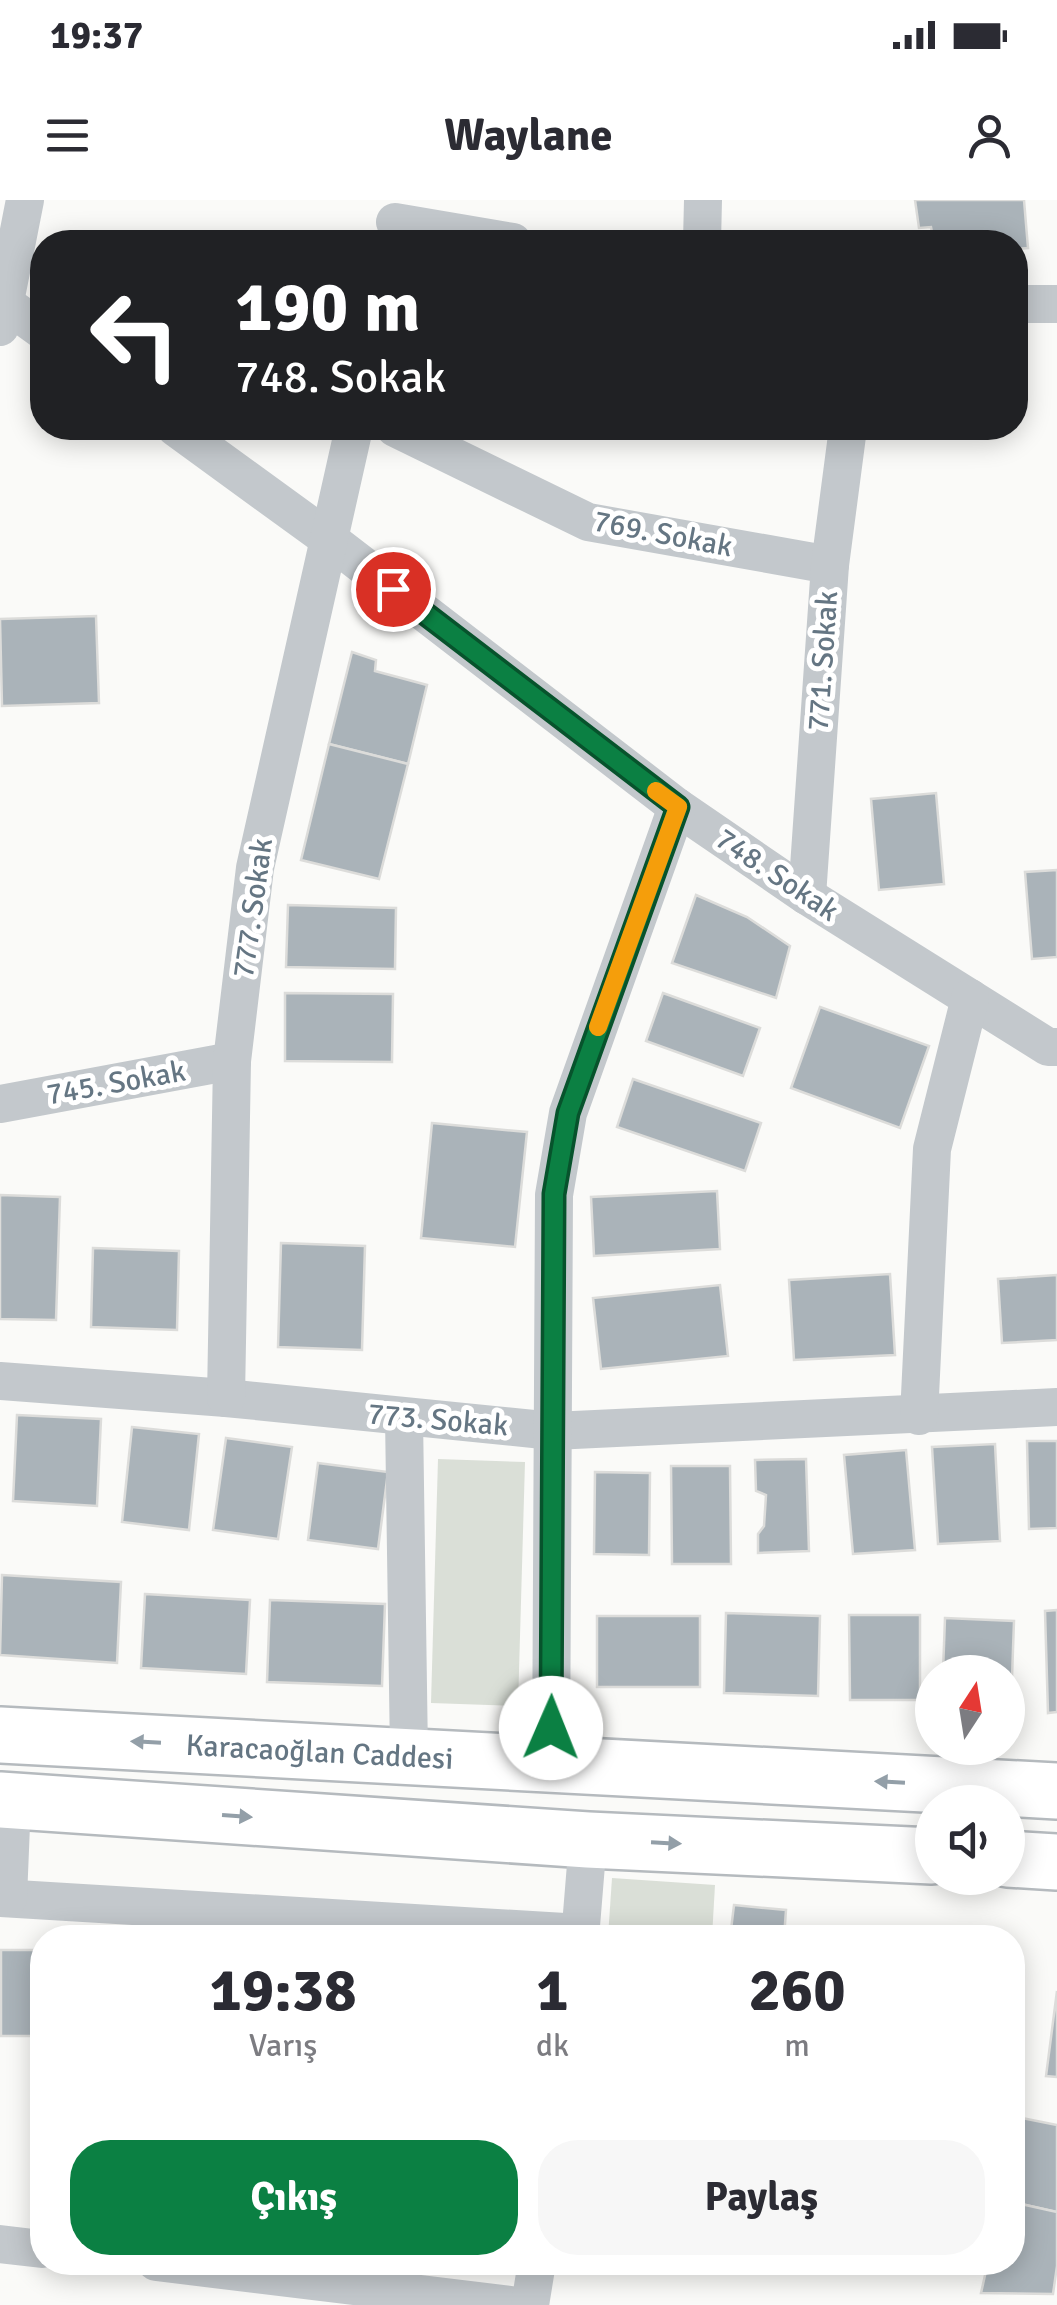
<!DOCTYPE html>
<html lang="tr">
<head>
<meta charset="utf-8">
<style>
  body { margin:0; font-family:Signika,sans-serif; background:#f7f7f7; color:#2b2b33; height:100vh; display:flex; flex-direction:column; font-size:38px; white-space:nowrap }
  * { box-sizing:border-box; margin:0 }
  p { font-size:32px; color:#7c7c81 }
  .icon { flex:none; width:55px; height:55px; fill:none; stroke:currentColor; stroke-width:2; stroke-linecap:round; stroke-linejoin:round }
  .map { position:relative; flex:1; overflow:hidden }
  .side { position:absolute; left:30px; top:1725px; width:995px; height:350px; display:flex; flex-direction:column; background:#fff; border-radius:40px; box-shadow:0 5px 25px #0003 }
  .side>* { flex:none }
  .banner { position:absolute; left:30px; top:30px; width:998px; height:210px; border-radius:40px; box-shadow:0 5px 25px #0003; background:#202124; color:#fff; overflow:hidden }
  .needle { width:65px; rotate:12deg }
  .controls { position:absolute; left:915px; top:1455px; display:grid; gap:20px }
  .controls a { display:grid; place-items:center; width:110px; height:110px; border-radius:50%; background:#fff; box-shadow:0 5px 25px #0003; font-size:50px }
  .pin { position:absolute; display:grid; place-items:center; width:85px; height:85px; color:#fff; margin:-42px; border:5px solid #fff; border-radius:50%; box-shadow:0 2px 10px #0007 }
  .me { position:absolute; width:110px; margin:-55px; rotate:1deg; stroke-linejoin:round; filter:drop-shadow(0 0 8px #0008) }
  .turn { display:flex; align-items:center; gap:35px; height:210px; padding:0 40px; font-size:45px }
  .turn .icon { width:130px; height:130px; stroke-width:2.5 }
  .turn b { display:block; font-size:70px; line-height:85px }
  .eta { display:flex; justify-content:space-evenly; align-items:center; height:170px; text-align:center }
  .eta b { font-size:60px; font-weight:700; line-height:70px }
  .button { display:flex; gap:20px; margin-top:auto; padding:20px 40px }
  .button a { flex:1; height:115px; border-radius:40px; background:#0b8043; color:#fff; font-size:40px; font-weight:700; line-height:115px; text-align:center }
  .button a+a { background:#f7f7f7; color:#2b2b33 }
  .status { display:flex; justify-content:space-between; align-items:center; height:70px; padding:0 50px; background:#fff; direction:ltr }
  .status svg { height:28px; fill:currentColor }
  header { display:flex; justify-content:space-between; align-items:center; height:130px; padding:0 40px; background:#fff; font-size:45px; font-weight:700 }
  .map>svg:first-child { display:block }
</style>
</head>
<body>
<div class="status"><b>19:37</b><svg viewBox="0 0 49 12"><path d="M0 12V9h3v3zM5 12V6h3v6zM10 12V3h3v9zM15 12V0h3v12zM26 1h20v11H26zM47 4h2v5h-2z"/></svg></div>
<header><svg class="icon" aria-label="menu" viewBox="0 0 24 24"><path d="M4 6h16M4 12h16M4 18h16"/></svg>Waylane<svg class="icon" aria-label="person" viewBox="0 0 24 24"><circle cx="12" cy="8" r="4"/><path d="M4 21q1-7 8-7t8 7"/></svg></header>
<div class="map">
<svg width="1057" height="2105" viewBox="0 0 1057 2105">
  <rect width="100%" height="100%" fill="#fafaf8"/>
  <g fill="#dadfd7">
    <polygon points="438,1259 525,1262 518,1506 431,1503"/>
    <polygon points="612,1678 715,1685 712,1737 608,1737"/>
  </g>
  <g fill="#aab3b9" stroke="#dcdcda" stroke-width="2.5">
    <polygon points="915,0 1024,0 1028,48 1015,49 1015,42 934,42 931,27 919,28"/>
    <polygon points="96,416 99,503 2,506 0,419"/>
    <polygon points="352,452 376,460 375,471 427,485 408,564 329,544"/>
    <polygon points="329,544 408,564 379,679 301,660"/>
    <polygon points="936,593 944,684 879,690 871,599"/>
    <polygon points="1057,670 1057,757 1032,759 1025,672"/>
    <polygon points="696,695 747,717 790,746 776,798 672,763"/>
    <polygon points="288,705 396,708 395,769 286,767"/>
    <polygon points="285,793 393,794 392,862 285,861"/>
    <polygon points="663,793 760,828 743,876 646,841"/>
    <polygon points="820,807 929,846 900,928 791,888"/>
    <polygon points="633,879 761,923 745,971 617,927"/>
    <polygon points="432,923 527,932 515,1047 421,1038"/>
    <polygon points="717,991 720,1049 594,1056 591,997"/>
    <polygon points="0,995 60,997 56,1120 0,1119"/>
    <polygon points="281,1043 365,1046 362,1150 278,1147"/>
    <polygon points="93,1048 179,1051 177,1130 91,1127"/>
    <polygon points="890,1074 895,1155 794,1160 789,1080"/>
    <polygon points="1057,1075 1057,1140 1002,1143 998,1079"/>
    <polygon points="720,1085 728,1156 601,1169 593,1098"/>
    <polygon points="17,1215 101,1219 97,1306 13,1301"/>
    <polygon points="132,1227 199,1234 189,1330 122,1322"/>
    <polygon points="226,1238 292,1247 278,1339 213,1330"/>
    <polygon points="1027,1241 1057,1241 1057,1328 1029,1329"/>
    <polygon points="995,1244 1000,1341 938,1344 932,1247"/>
    <polygon points="906,1250 915,1350 853,1354 844,1255"/>
    <polygon points="806,1259 809,1351 758,1353 758,1334 764,1326 766,1295 756,1291 755,1260"/>
    <polygon points="318,1263 388,1272 378,1349 308,1340"/>
    <polygon points="671,1266 730,1266 731,1364 672,1364"/>
    <polygon points="595,1272 650,1273 649,1355 594,1354"/>
    <polygon points="2,1375 121,1382 117,1463 0,1455"/>
    <polygon points="145,1394 250,1400 246,1474 141,1468"/>
    <polygon points="270,1400 385,1404 382,1486 267,1482"/>
    <polygon points="1057,1410 1057,1512 1048,1513 1045,1411"/>
    <polygon points="726,1413 820,1416 818,1496 724,1493"/>
    <polygon points="849,1415 920,1415 920,1500 850,1500"/>
    <rect x="597" y="1416" width="103" height="71"/>
    <polygon points="945,1418 1014,1421 1011,1506 1008,1506 1008,1472 943,1472"/>
    <polygon points="734,1705 786,1710 784,1738 730,1738"/>
    <rect x="1" y="1750" width="41" height="86"/>
    <polygon points="1057,1791 1057,1877 1046,1876"/>
    <polygon points="1017,1917 1057,1925 1057,2012 1012,2002 1012,1940"/>
    <polygon points="1012,2002 1057,2012 1057,2066 1053,2094 981,2093 988,2062 1012,2062"/>
  </g>
  <g fill="none" stroke-linecap="round" stroke-linejoin="round">
    <defs>
      <g id="primary">
        <path id="s1" d="M0 1535 1057 1591"/>
        <polyline points="0,1600 588,1640 932,1656"/>
        <polyline points="1008,1659 1057,1662"/>
      </g>
    </defs>
    <use href="#primary" stroke="#b5babe" stroke-width="60"/>
    <g stroke="#c3c8cc" stroke-width="38">
      <polyline points="395,22 513,42"/>
      <polyline points="702,42 703,0"/>
      <polyline points="0,100 42,130"/>
      <polyline points="1015,104 1057,104"/>
      <polyline points="0,127 25,0"/>
      <polyline points="176,228 330,340 677,607 807,696 1048,847 1057,847"/>
      <polyline points="395,228 588,322 830,365"/>
      <polyline points="807,696 830,365 848,228"/>
      <polyline points="0,904 232,861"/>
      <polyline points="0,1181 226,1198 553,1231 1057,1207"/>
      <polyline points="226,1198 232,861 255,668 354,228"/>
      <polyline points="919,1216 932,949 970,798"/>
      <polyline points="404,1217 409,1554"/>
      <polyline points="551,1565 554,995 568,913 677,607"/>
      <polyline points="0,1698 581,1733"/>
      <polyline points="8,1698 12,1601"/>
      <polyline points="580,1738 588,1640"/>
      <polyline points="0,2044 42,2049"/>
      <polyline points="156,2062 511,2105"/>
      <polyline points="530,2105 537,2062"/>
    </g>
    <use href="#primary" stroke="#fff" stroke-width="55"/>
  </g>
  <defs><path id="oneway-solid" d="M-6-.8H1V-3.2L6.5 0L1 3.2V.8H-6Z" transform="scale(2.5)"/></defs>
  <g fill="#939fa8">
    <use href="#oneway-solid" transform="translate(146 1542) rotate(-177)"/>
    <use href="#oneway-solid" transform="translate(890 1582) rotate(-177)"/>
    <use href="#oneway-solid" transform="translate(237 1616) rotate(4)"/>
    <use href="#oneway-solid" transform="translate(666 1643) rotate(3)"/>
  </g>
  <g fill="none" stroke-linecap="round" stroke-linejoin="round">
    <defs>
      <polyline id="route" points="393,389 678,607 568,913 554,994 551,1528"/>
    </defs>
    <use href="#route" stroke="#07532c" stroke-width="25"/>
    <use href="#route" stroke="#0b8043" stroke-width="18"/>
    <polyline stroke="#f59e0b" stroke-width="18" points="598,827 678,607 656,591"/>
  </g>
  <g text-anchor="middle" dominant-baseline="central" stroke-width="10" stroke-linejoin="round" paint-order="stroke">
    <g font-size="30" fill="#657683" stroke="#fff">
      <text transform="translate(663 334) rotate(11)">769. Sokak</text>
      <text transform="translate(823 461) rotate(-86)">771. Sokak</text>
      <text transform="translate(777 675) rotate(34)">748. Sokak</text>
      <text transform="translate(253 708) rotate(-82)">777. Sokak</text>
      <text transform="translate(116 883) rotate(-10)">745. Sokak</text>
      <text transform="translate(438 1220) rotate(5)">773. Sokak</text>
      <text stroke="none"><textPath href="#s1" startOffset="320">Karacaoğlan Caddesi</textPath></text>
    </g>
  </g>
</svg>
<div class="controls">
<a><svg class="needle" viewBox="-14 -14 28 28"><path d="M0-13l5 13h-10z" fill="#e53935"/><path d="M0 13l5-13h-10z" fill="#7c7c81"/></svg></a>
<a><svg class="icon" aria-label="sound" viewBox="0 0 24 24"><path d="M4 9h4l5-4v14l-5-4H4zM17 9q2 3 0 6"/></svg></a>
</div>
<div class="pin" style="left:393px;top:389px;background:#d93025"><svg class="icon" aria-label="arrive" viewBox="0 0 24 24"><path d="M6 21V4h12l-3 4 3 4H6"/></svg></div>
<svg class="me" style="left:551px;top:1528px" viewBox="-20 -20 40 40"><circle r="19" fill="#fff"/><path d="M0-13L10 11 0 6-10 11z" fill="#0b8043"/></svg>
<div class="banner">
<div class="turn"><svg class="icon" aria-label="left" viewBox="0 0 24 24"><path d="M17 20v-9H6M10 6l-5 5 5 5"/></svg><div><b>190 m</b>748. Sokak</div></div>
</div>
<section class="side">
<div class="eta">
<div><b>19:38</b><p>Varış</p></div>
<div><b>1</b><p>dk</p></div>
<div><b>260</b><p>m</p></div>
</div>
<div class="button"><a>Çıkış</a><a>Paylaş</a></div>
</section>
</div>
</body>
</html>
